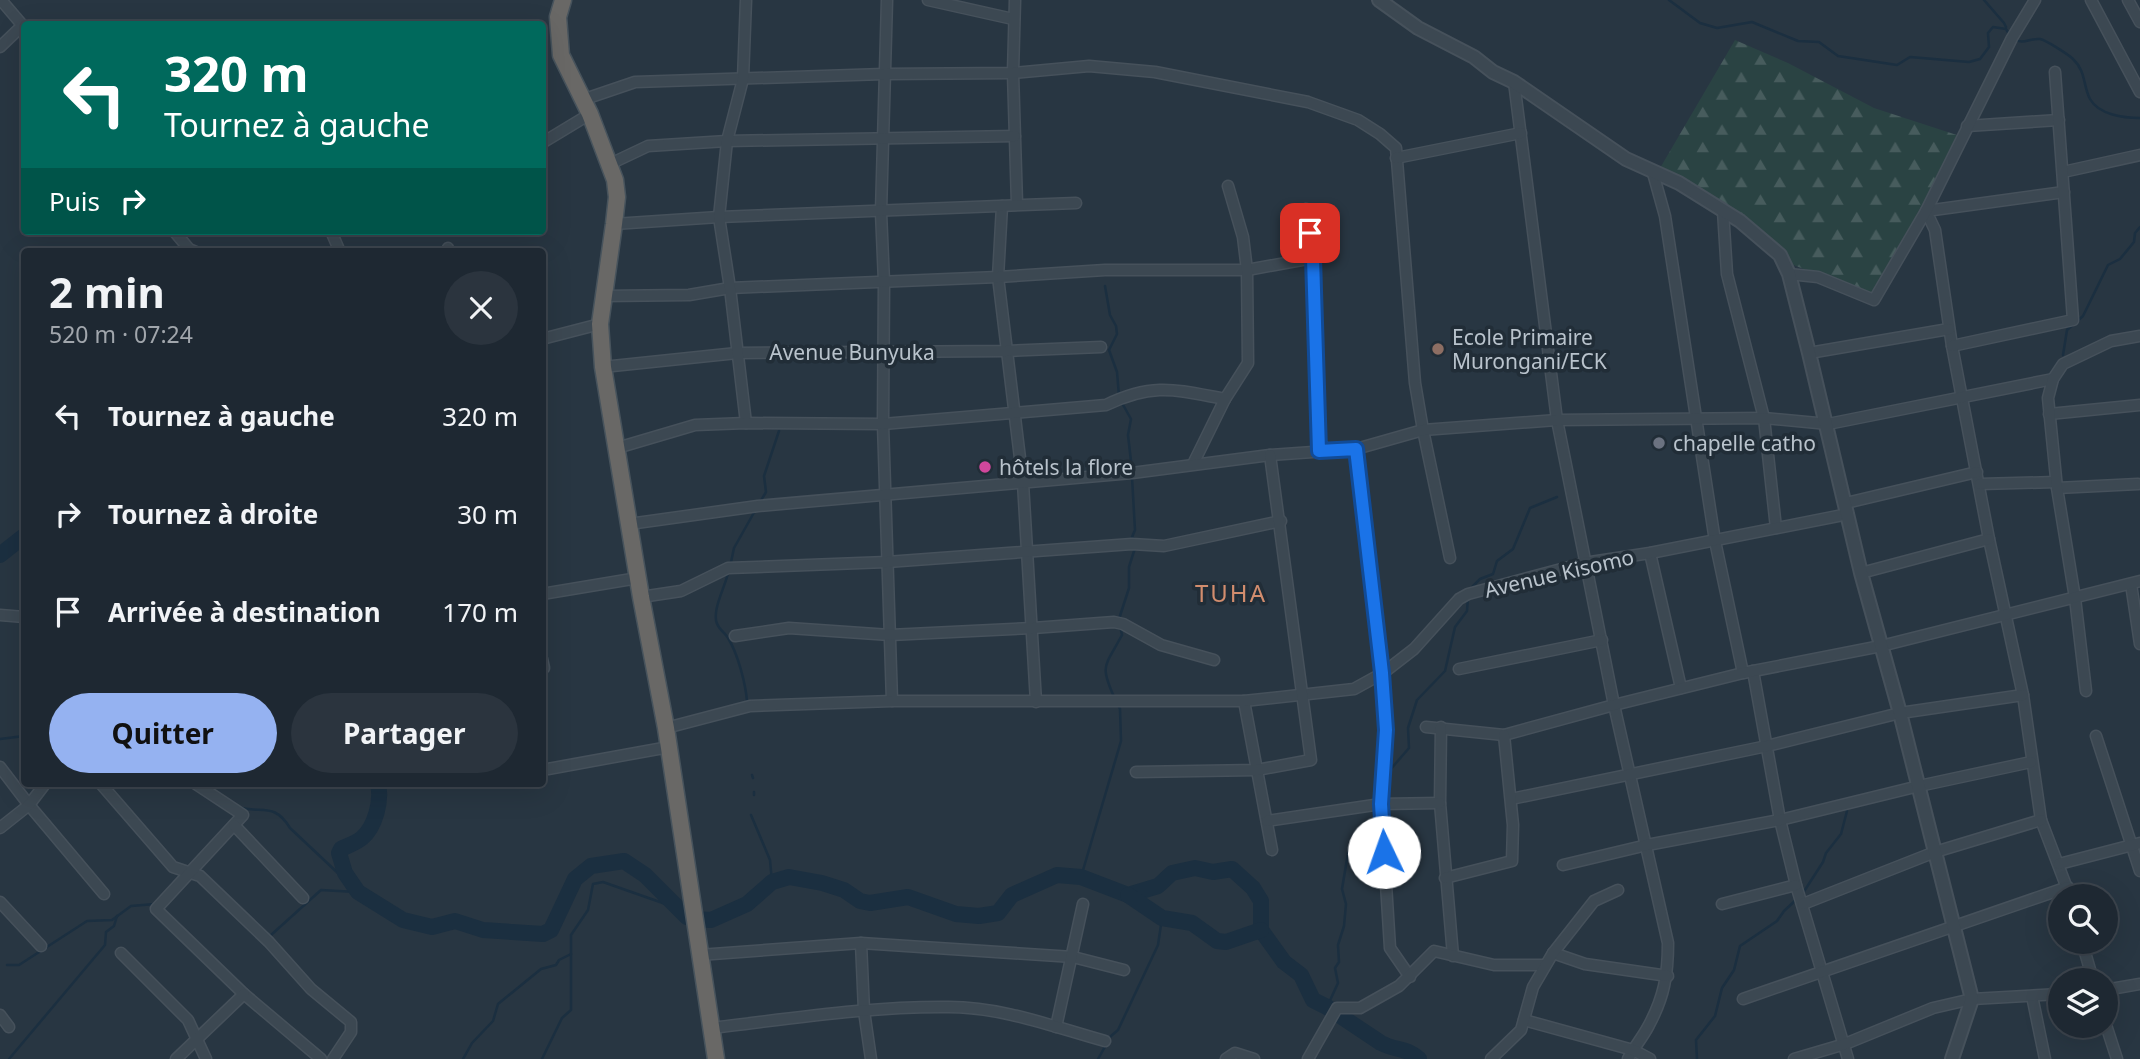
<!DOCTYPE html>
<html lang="fr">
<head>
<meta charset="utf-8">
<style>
  body { margin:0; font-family:"Noto Sans",sans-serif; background:#2b343e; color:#f1f3f6; height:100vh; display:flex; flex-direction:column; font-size:26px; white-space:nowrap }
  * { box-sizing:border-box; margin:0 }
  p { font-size:23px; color:#a1a6ac }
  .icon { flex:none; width:38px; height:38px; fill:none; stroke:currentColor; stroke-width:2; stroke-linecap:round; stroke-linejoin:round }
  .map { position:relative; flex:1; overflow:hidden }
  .sheet { position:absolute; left:21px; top:248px; width:525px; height:539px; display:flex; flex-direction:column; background:#1e2832; border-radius:7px; box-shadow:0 7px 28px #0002,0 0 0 2px #3c444d }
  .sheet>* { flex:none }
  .hud { position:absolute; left:21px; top:21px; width:525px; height:214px; border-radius:7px; box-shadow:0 7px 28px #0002,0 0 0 2px #3c444d; background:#00695c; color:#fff; overflow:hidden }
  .fabs { position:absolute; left:2048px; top:884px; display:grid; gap:14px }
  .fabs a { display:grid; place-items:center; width:70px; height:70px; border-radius:50%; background:#1e2832; box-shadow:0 7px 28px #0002,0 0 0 2px #3c444d; font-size:35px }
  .pin { position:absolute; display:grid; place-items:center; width:60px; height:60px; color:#fff; margin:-30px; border-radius:14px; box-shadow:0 4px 10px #0006 }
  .me { position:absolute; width:77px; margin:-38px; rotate:357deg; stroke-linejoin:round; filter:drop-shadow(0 0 5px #0008) }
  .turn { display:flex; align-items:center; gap:24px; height:147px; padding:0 28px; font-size:32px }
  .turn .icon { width:91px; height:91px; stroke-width:2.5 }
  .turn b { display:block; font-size:49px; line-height:60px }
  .then { display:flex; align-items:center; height:66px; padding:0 28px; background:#0003; gap:14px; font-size:26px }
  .round { display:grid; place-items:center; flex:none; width:74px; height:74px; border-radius:37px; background:#2b343e }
  .summary { display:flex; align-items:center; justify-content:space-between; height:119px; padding:0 28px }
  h1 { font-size:42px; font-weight:700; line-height:52px }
  .cta { display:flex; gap:14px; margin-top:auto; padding:14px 28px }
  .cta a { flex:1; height:80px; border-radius:42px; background:#95b2f1; color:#111; font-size:28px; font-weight:700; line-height:80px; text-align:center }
  .cta a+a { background:#2b343e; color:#f1f3f6 }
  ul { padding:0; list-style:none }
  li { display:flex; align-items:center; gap:21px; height:98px; padding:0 28px }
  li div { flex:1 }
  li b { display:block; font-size:26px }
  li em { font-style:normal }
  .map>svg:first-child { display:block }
</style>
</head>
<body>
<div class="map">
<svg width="2140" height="1059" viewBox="0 0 2140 1059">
  <defs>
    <pattern id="forest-firs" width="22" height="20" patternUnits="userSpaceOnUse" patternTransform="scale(1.75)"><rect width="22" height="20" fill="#2a4343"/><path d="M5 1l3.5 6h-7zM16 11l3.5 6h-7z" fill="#475c5d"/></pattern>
  </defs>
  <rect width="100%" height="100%" fill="#283642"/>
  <path fill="url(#forest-firs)" d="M1735 40 1788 63 1874 108 1966 138 1870 295 1791 264C1776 228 1691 193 1656 175Z"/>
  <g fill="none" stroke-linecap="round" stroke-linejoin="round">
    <g stroke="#1b2f40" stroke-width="2.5">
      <polyline points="1669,0 1700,23 1717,28 1752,22 1798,41 1819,42 1838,56 1897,65 1910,57 1969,62 1980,59 1989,47 1988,33 1993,27 2006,29 2009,34"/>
      <polyline points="1984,0 2004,23 2006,27"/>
      <path d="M2014 39C2023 45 2030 38 2040 39 2046 40 2069 55 2073 59 2086 71 2083 86 2090 99 2099 115 2124 118 2140 118"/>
      <polyline points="1105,286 1110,315 1116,326 1117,334 1109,350 1117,372 1119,396"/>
      <polyline points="2063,355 2067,330 2083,316 2108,265 2120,259 2134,242 2135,233 2140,227"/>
      <polyline points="1122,403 1131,419 1128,435 1132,470"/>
      <polyline points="1132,477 1135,530 1132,537 1137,541"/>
      <polyline points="759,504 766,492 764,476 779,431"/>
      <polyline points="730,567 734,548 756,509"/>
      <path d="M728 573C725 587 714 606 716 620 717 629 724 631 728 638 738 654 746 685 747 702"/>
      <polyline points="1469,590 1480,579 1493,574 1497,561 1513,549 1530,508 1557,497"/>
      <polyline points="1119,619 1129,588 1129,567 1135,548"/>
      <path d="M1115 699C1099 664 1105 667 1122 635L1120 625"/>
      <polyline points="0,739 24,736"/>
      <polyline points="752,775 753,778"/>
      <polyline points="1387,788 1390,770 1409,748 1408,728 1417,700 1445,671 1455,627 1467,611 1468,597"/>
      <polyline points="754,792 754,795"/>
      <path d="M238 807C263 814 274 802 290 828L358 892"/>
      <polyline points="751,815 770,860 772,882"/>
      <polyline points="1081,877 1121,741 1120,709 1118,705"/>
      <polyline points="1803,893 1823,862 1826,853 1841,834 1847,811"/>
      <polyline points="271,935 321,890 356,892"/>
      <polyline points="7,965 19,965 87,921 112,920 131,906 155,904"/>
      <polyline points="1327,1007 1338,983 1335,968 1339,962 1338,945 1344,926 1346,904 1342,889 1348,853 1359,836 1373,827 1376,808"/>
      <polyline points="9,1059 105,945 106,932 114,926 117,916"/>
      <polyline points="463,1059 472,1043 493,1021 498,1004 541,969 556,965 559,960 571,954"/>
      <polyline points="542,1059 562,1018 571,1010 571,935 588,910 593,884 603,882 677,908"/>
      <polyline points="1098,1059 1111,1036 1118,1030 1158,945 1162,918"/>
      <polyline points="1697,1059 1696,1040 1715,1016 1722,988 1734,970 1740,946 1777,921 1784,911 1798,898"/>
    </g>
    <g stroke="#1b2f40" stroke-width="16">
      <polyline points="0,555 24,536"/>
      <path d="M378 784C382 801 375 827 362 838 356 843 347 846 341 849L339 853 345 873 358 892 403 920 432 927 455 921 483 930 543 934 551 930 575 879 591 866 624 861 645 875 687 917 694 919 711 920 747 904 772 882 789 877 822 883 844 890 860 901 870 903 908 897 956 914 979 916 998 913 1012 895 1057 875 1081 877 1128 895 1158 886 1172 873 1195 868 1213 872 1232 869 1253 888 1261 901V930L1284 962 1301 975 1313 1000 1327 1007 1381 1043C1396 1051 1406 1047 1419 1059"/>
      <polyline points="1128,895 1162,918 1192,923 1217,941 1226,942 1261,930"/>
    </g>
    <defs>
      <g id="minor">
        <polyline points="1,0 24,27"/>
        <polyline points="887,0 881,212 884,282 883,424 892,701"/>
        <polyline points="928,0 1013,19"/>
        <polyline points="1015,0 1013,73 1017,204"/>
        <polyline points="2091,0 2140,92"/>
        <polyline points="2128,0 2140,22"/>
        <polyline points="0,47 23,25"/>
        <path d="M1514 82 1557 420 1614 705 1668 943C1668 975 1664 997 1649 1025 1643 1037 1634 1047 1628 1059"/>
        <polyline points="582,100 635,82 884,74 1013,73 1089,66 1155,72 1308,102 1358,120 1380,134 1396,148 1415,383 1423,430 1450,558"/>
        <polyline points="1967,126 2059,120"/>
        <polyline points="542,143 590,114"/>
        <polyline points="1396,158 1521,133"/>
        <polyline points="610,164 648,146 727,141 1015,136"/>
        <polyline points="2063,172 2140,155"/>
        <polyline points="1653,173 1665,216 1715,541 1743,673"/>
        <polyline points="2064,192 1926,211 1935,230 1952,346 1989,539 2023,695 2041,820 2070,896"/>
        <polyline points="1002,206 998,277 1023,483 1036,702"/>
        <polyline points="1306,209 1313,258 1319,451"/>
        <polyline points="1723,211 1727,274 1764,418 1776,528"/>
        <polyline points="614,224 719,217 1076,203"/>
        <polyline points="174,231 189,249 196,252"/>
        <polyline points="331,231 340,252"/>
        <polyline points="448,248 449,252"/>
        <polyline points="1789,274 1818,277 1874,300 1926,211 2012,38 2035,0"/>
        <polyline points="603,296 689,295 730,288 998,277 1105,270 1247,270 1313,258"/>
        <polyline points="542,339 600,324"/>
        <polyline points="1952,346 2073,320 2055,72"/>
        <polyline points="1809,353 1949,329"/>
        <polyline points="603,367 737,353 1006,351 1101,347"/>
        <polyline points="2049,414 2140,405"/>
        <polyline points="746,423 730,288 719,217 727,141 743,79 746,0"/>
        <path d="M617 448 695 425 746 423 883 424 1106 405C1154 382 1176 390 1225 399"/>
        <polyline points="1356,449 1383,673 1386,730 1381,804 1390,948 1410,977"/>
        <polyline points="1193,464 1225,399 1248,363 1247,270 1243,237 1228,186"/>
        <polyline points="1980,484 2056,482"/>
        <polyline points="2057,488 2138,484"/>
        <polyline points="1846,503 1977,472"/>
        <polyline points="629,524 758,506 1132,473 1270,455 1356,449 1423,430 1557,420 1764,418 1828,424 2053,379"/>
        <polyline points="1650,553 1681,688"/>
        <polyline points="1861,573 1989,539"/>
        <polyline points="2131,584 2140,644"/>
        <polyline points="542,594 638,578"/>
        <polyline points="641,597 681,591 728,568 887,562 1132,544 1164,546 1281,521"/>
        <polyline points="0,615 24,617"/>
        <polyline points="735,636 789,628 890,635 1033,628 1114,622 1123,624 1161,645 1214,660"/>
        <polyline points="542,659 544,668"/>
        <polyline points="1459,669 1602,640"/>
        <polyline points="1753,671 1780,820 1796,885 1848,1059"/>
        <polyline points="2086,691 2075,598 2057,488 2048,398 2053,379 2063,364 2111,341 2140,336"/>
        <polyline points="1244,701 1272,850"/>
        <polyline points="1426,727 1504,735 1614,705 1743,673 1881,646 2140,581"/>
        <polyline points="1441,727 1440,803 1453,956"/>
        <polyline points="666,728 750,706 892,701 1244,701 1354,689 1383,673 1414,649 1459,599 1468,594 1584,563 1650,553 1848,514"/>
        <polyline points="2096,736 2140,871"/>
        <polyline points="0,767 29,805 104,894"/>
        <polyline points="548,769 669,747"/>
        <polyline points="1136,772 1257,770 1311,760 1270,455"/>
        <polyline points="101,784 173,867 200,876 269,942 311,989 351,1022 351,1032 333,1059"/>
        <polyline points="196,784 243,815 156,909 244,994 321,1059"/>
        <polyline points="1511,799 1767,746 1900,713 2023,695"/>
        <polyline points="1267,821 1381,804 1440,803"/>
        <polyline points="234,825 303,898"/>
        <polyline points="0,828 29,805 45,784"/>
        <polyline points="2059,864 2140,843"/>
        <polyline points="1563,865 1647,845 1780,820 1919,786 2031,762"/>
        <polyline points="1445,878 1512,861 1513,825 1504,735"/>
        <polyline points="0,902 41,946"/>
        <polyline points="1722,904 1796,885"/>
        <polyline points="1803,904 1935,852 2041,820"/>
        <polyline points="2082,942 2093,980"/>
        <polyline points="861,943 864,1011 871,1059"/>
        <polyline points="121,953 188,1020 206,1059"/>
        <polyline points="1553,953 1585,964 1668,976"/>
        <polyline points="699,955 861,943 1073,957 1124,970"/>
        <polyline points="2105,990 2140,984"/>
        <polyline points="2032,996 2045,1059"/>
        <polyline points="1743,999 2068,887"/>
        <polyline points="0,1015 9,1027"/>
        <polyline points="1524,1020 1633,1050 1650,1059"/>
        <polyline points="2105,1022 2117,1059"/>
        <polyline points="1056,1027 1083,904"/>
        <path d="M711 1028C789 1019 870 1006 949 1007 1003 1007 1054 1027 1105 1041"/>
        <polyline points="176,1059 244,994"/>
        <polyline points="1226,1059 1235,1053 1254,1059"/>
        <polyline points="1308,1059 1337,1008 1360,1008 1399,986 1434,951 1494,965 1544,965"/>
        <polyline points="1491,1059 1521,1030 1533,987 1553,953 1594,901 1618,890"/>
        <polyline points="1794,1059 1845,1044 1933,1008 1972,999 2060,994"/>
      </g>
      <polyline id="tertiary" points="1379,0 1418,28 1474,57 1493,72 1514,82 1626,159 1679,183 1740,221 1780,255 1789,274 1809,353 1861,573 1900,713 1972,999 1952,1059"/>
      <polyline id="trunk" points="563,0 558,17 561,55 590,114 615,180 617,197 614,224 600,324 603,367 641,597 666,728 716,1059"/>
    </defs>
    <use href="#minor" stroke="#46515b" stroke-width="13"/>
    <use href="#tertiary" stroke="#46515b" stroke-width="16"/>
    <use href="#trunk" stroke="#47535c" stroke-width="19"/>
    <use href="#minor" stroke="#3c4852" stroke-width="10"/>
    <use href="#tertiary" stroke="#3c4852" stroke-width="12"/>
    <use href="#trunk" stroke="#696866" stroke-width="16"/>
  </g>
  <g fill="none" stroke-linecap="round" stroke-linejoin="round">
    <defs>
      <polyline id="route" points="1310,233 1313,258 1319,451 1356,449 1382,673 1386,730 1381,804 1384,852"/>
    </defs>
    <use href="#route" stroke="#114b97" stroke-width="18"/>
    <use href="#route" stroke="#1a73e8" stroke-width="12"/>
  </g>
  <circle fill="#8d6e63" stroke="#212d37" stroke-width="2.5" cx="1438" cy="349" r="7"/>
  <circle fill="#6b7280" stroke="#212d37" stroke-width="2.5" cx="1659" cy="443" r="7"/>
  <circle fill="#d1479c" stroke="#212d37" stroke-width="2.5" cx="985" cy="467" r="7"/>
  <g text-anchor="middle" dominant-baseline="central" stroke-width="7" stroke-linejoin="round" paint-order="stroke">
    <g font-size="21" fill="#b9c3cc" stroke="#212d37" text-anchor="start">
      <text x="1452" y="337">Ecole Primaire<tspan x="1452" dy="24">Murongani/ECK</tspan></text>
      <text x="1673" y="443">chapelle catho</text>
      <text x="999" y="467">hôtels la flore</text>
    </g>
    <g font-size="21" fill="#b9c3cc" stroke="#212d37">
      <text x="852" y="352">Avenue Bunyuka</text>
      <text transform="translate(1559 573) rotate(-13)">Avenue Kisomo</text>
    </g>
    <g font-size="24" letter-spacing="2" fill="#d28d6e" stroke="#212d37">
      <text x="1231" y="592">TUHA</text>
    </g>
  </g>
</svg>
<div class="fabs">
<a><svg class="icon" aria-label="search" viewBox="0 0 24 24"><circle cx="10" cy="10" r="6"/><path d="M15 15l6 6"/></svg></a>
<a><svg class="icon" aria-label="layers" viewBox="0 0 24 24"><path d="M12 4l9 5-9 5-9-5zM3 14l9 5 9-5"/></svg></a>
</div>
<div class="pin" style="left:1310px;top:233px;background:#d93025"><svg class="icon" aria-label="arrive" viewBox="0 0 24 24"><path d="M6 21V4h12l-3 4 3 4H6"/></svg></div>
<svg class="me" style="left:1384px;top:852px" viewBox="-20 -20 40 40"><circle r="19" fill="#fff"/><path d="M0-13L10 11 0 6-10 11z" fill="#1a73e8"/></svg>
<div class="hud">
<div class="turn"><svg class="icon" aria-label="left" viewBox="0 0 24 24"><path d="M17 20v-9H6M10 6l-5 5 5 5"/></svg><div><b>320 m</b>Tournez à gauche</div></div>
<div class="then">Puis<svg class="icon" aria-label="right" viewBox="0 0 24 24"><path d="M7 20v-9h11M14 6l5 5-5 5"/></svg></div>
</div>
<section class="sheet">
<div class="summary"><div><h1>2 min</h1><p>520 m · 07:24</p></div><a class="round"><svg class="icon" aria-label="close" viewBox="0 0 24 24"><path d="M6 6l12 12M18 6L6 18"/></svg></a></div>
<ul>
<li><svg class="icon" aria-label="left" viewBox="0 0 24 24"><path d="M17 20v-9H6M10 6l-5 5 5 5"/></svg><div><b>Tournez à gauche</b></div><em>320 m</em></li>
<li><svg class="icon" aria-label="right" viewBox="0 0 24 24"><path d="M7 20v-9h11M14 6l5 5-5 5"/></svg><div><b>Tournez à droite</b></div><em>30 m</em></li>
<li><svg class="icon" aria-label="arrive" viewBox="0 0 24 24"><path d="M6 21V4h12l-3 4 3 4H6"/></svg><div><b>Arrivée à destination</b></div><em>170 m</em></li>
</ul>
<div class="cta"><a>Quitter</a><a>Partager</a></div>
</section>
</div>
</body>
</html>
